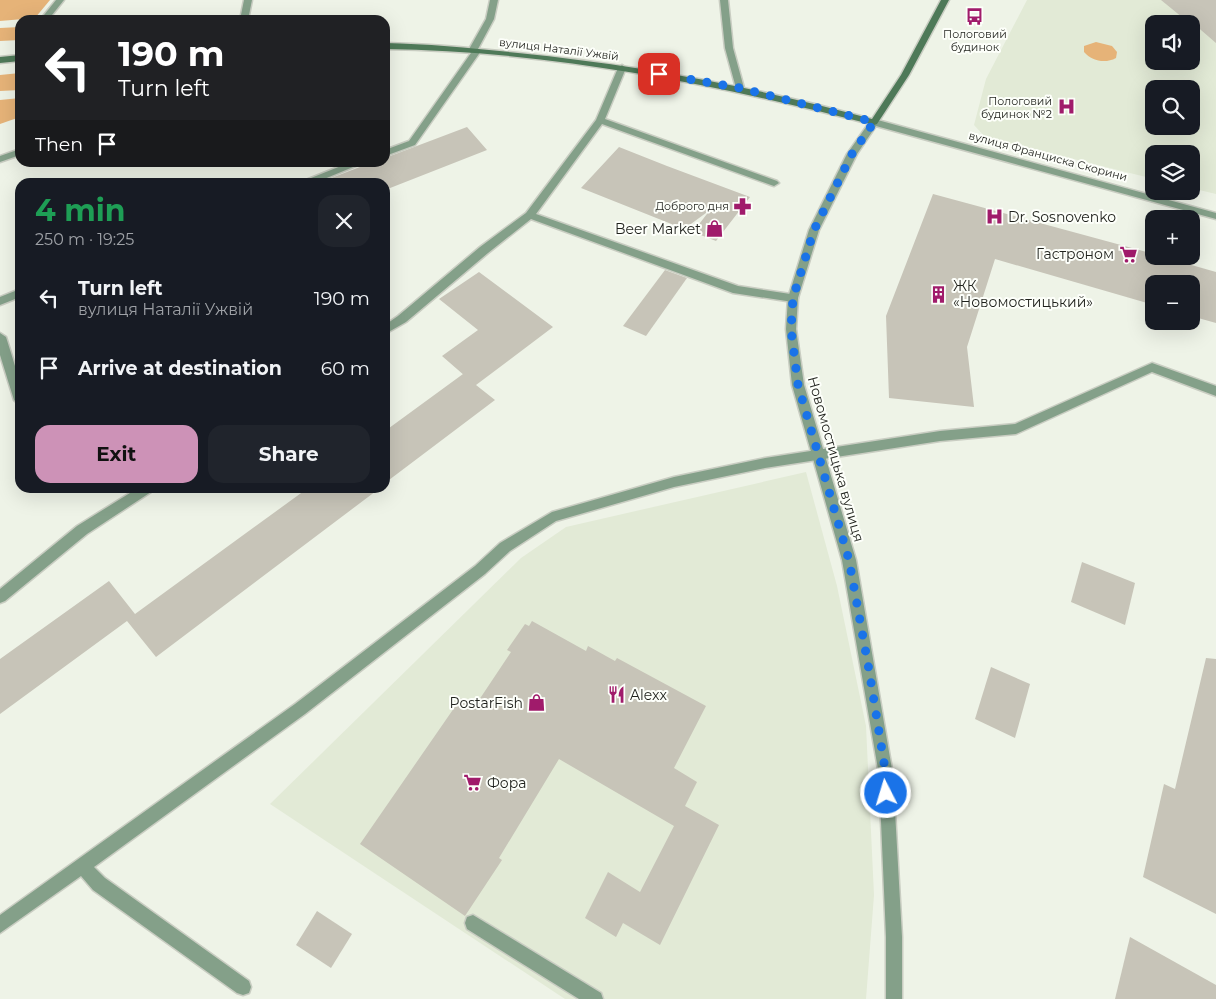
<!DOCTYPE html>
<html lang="en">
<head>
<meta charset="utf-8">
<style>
  body { margin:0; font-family:Montserrat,sans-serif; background:#20242c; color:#f1f3f6; height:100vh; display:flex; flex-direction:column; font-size:19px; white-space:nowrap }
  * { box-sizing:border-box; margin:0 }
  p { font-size:16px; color:#9ea1a6 }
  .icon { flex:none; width:28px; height:28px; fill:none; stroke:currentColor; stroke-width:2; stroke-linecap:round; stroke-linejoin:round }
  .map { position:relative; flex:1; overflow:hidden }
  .sheet { position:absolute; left:15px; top:178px; width:375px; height:315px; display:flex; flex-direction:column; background:#171b24; border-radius:15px; box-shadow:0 5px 20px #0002 }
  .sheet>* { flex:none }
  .guide { position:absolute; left:15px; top:15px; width:375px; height:152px; border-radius:15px; box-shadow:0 5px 20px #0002; background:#202124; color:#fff; overflow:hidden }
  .buttons { position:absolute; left:1145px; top:15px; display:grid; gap:10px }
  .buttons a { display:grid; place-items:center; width:55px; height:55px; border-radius:10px; background:#171b24; box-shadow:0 5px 20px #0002; font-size:25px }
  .pin { position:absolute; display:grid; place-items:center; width:42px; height:42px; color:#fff; margin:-21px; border-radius:10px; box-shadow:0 2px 8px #0006 }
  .me { position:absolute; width:55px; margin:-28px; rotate:355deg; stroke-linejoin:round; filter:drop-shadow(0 0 4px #0008) }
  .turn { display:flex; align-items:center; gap:18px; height:105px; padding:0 20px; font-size:22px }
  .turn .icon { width:65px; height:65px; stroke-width:2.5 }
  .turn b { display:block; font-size:35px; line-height:42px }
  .then { display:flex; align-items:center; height:48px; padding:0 20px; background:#0003; gap:10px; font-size:19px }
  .round { display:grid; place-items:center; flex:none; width:52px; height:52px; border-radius:15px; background:#20242c }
  .head { display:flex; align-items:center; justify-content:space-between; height:85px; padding:0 20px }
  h1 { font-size:30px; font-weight:700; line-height:38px; color:#1e9e55 }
  .primary-button { display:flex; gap:10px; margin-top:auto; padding:10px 20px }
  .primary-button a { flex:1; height:58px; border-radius:15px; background:#cd92b7; color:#111; font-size:20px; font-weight:700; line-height:58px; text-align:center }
  .primary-button a+a { background:#20242c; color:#f1f3f6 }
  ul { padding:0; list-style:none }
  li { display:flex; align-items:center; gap:15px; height:70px; padding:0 20px }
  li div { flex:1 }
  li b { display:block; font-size:19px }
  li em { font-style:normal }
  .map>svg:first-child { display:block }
</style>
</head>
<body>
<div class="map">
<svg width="1216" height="999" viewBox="0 0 1216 999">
  <rect width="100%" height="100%" fill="#eef3e7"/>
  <g fill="#e2ead6" fill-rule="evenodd">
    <path d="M1027 0H1216V194L1191 188V154H1154V179L985 137 974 125 986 79ZM1154 24H1191V61H1154ZM1154 89H1191V126H1154Z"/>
    <polygon points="806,472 837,586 866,726 874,895 866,999 565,999 270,804 521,558 566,527"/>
  </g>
  <g fill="#e6b378">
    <polygon points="0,0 50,0 35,18 0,21"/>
    <polygon points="20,27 20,40 0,41 0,28"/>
    <path d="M1096 42 1112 46 1117 52 1116 58C1105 64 1092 61 1084 52V46Z"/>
    <polygon points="20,73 20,90 0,91 0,75"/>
    <polygon points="20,98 20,117 0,124 0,100"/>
  </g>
  <g fill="#c7c4b8">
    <polygon points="1161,0 1216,0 1216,43 1194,24 1188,22"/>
    <polygon points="467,127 487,150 385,190 385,182 326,182 326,180 373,162 385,162 385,158"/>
    <polygon points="619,147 667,166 750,197 716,241 693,232 710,210 684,229 581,188"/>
    <polygon points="933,194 1154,254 1154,256 1160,256 1216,272 1216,323 1191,316 1191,284 1154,284 1154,305 995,259 967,347 974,407 889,398 886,316"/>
    <polygon points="665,270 687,278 646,336 623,326"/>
    <polygon points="479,272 553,327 476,385 495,400 385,483 385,431 463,374 465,376 442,356 478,330 439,299"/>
    <polygon points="308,488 380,488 156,657 127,621 0,714 0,659 109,581 135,614"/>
    <polygon points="1082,562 1135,583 1125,625 1071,602"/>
    <polygon points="532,621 586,651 588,646 615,661 617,658 706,706 674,768 697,782 685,806 719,825 660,945 623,923 616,937 585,918 608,872 640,892 674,826 559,759 499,858 502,860 465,916 360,844 461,698 475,706 511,652 507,650 525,624 529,626"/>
    <polygon points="1206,658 1216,659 1216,914 1143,877 1164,784 1175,789"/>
    <polygon points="991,667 1030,684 1015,738 975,719"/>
    <polygon points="317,911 352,934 331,968 296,945"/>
    <polygon points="1130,937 1216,985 1216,999 1115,999"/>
  </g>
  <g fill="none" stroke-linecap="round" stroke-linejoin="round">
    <defs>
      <g id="lane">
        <polygon points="56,0 64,0 48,20 40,20"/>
        <polygon points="244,0 252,0 248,20 240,20"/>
        <polygon points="490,0 498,0 494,19 478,49 481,51 415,145 385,156 385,150 409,141 471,53 468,51 486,19"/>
        <polygon points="720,0 728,0 733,48 744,88 740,91 736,88 725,48"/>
        <polygon points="622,65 626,68 605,119 777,181 779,183 774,186 771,185 602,124 536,214 738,286 797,295 798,298 797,301 793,302 733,293 531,219 488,253 406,322 385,334 385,325 398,316 480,247 526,213 596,120 618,68"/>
        <polygon points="20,149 20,155 0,162 0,156"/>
        <polygon points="351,162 365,162 317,182 304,182 306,180"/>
        <polygon points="20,289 20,297 0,305 0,297"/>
        <polygon points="0,333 6,337 20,382 20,405 14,400 0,355"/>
        <polygon points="1152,363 1216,386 1216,396 1152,372 1016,434 940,441 765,468 674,487 556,521 510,551 485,574 305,714 94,867 105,878 249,981 251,987 249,993 243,995 237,993 93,890 81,876 0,933 0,915 295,704 475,566 500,543 552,512 674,477 765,458 940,431 1015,424"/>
        <polygon points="138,488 153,488 151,492 87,534 5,601 0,603 0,589 77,526"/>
        <polygon points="473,915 601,993 603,999 579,999 467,929 465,923 467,917"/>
      </g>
      <polygon id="street" points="874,119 1216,213 1216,219 876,126 857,154 819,230 798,298 796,329 804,385 856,560 893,775 902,937 902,999 886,999 886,937 879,775 842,560 792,385 786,329 788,298 809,230 847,154 871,120"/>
      <g id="secondary">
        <path d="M941 0H949L909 75 877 124 874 125C715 84 550 51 385 49V43C429 44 473 48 518 53 638 65 755 87 872 119L901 75Z"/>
        <polygon points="20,55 20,61 0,63 0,57"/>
      </g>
    </defs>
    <use href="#lane" stroke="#c9cdc2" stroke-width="3"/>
    <use href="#street" stroke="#c9cdc2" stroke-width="3"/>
    <use href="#secondary" stroke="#c9cdc2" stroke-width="3"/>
    <use href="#lane" fill="#84a089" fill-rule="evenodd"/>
    <use href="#street" fill="#84a089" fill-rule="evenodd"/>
    <use href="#secondary" fill="#4e7958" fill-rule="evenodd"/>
  </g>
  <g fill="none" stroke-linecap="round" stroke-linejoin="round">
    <polyline stroke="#1a73e8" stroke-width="9" stroke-dasharray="0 16.2" points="659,74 740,88 874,122 852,154 814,230 793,298 791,329 798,385 849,560 869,670 886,775 886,793"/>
  </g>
  <defs>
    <symbol id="bus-bare" viewBox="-9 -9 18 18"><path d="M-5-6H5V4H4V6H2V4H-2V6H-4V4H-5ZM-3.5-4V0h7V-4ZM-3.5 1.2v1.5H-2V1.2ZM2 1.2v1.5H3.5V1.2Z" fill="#a01b6b" stroke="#fdfffa" stroke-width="2.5" paint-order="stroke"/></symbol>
    <symbol id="hospital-bare" viewBox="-9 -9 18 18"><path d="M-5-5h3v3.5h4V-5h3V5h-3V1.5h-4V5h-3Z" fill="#a01b6b" stroke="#fdfffa" stroke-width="2.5" paint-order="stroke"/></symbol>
    <symbol id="pharmacy-bare" viewBox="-9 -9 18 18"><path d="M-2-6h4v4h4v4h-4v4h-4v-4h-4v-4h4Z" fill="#a01b6b" stroke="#fdfffa" stroke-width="2.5" paint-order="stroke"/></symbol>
    <symbol id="shop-bare" viewBox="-9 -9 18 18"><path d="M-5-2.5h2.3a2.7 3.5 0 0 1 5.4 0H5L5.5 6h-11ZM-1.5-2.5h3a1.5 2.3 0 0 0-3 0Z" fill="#a01b6b" stroke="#fdfffa" stroke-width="2.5" paint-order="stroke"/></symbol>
    <symbol id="supermarket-bare" viewBox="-9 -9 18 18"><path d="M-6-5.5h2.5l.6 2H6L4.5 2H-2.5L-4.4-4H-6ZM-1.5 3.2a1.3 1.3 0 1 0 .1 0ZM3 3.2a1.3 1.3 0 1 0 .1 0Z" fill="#a01b6b" stroke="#fdfffa" stroke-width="2.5" paint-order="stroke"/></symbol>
    <symbol id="building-bare" viewBox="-9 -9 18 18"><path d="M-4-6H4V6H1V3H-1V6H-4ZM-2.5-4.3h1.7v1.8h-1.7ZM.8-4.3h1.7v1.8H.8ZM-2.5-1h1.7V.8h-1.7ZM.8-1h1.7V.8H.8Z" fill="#a01b6b" stroke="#fdfffa" stroke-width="2.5" paint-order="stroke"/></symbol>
    <symbol id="restaurant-bare" viewBox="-9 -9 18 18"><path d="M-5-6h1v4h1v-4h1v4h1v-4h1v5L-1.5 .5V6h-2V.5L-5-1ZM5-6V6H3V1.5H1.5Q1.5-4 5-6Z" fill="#a01b6b" stroke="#fdfffa" stroke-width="2.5" paint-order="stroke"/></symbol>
  </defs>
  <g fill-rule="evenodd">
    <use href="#bus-bare" x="962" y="4" width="25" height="25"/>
    <use href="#hospital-bare" x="1054" y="94" width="25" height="25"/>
    <use href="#pharmacy-bare" x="730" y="194" width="25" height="25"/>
    <use href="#hospital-bare" x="982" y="204" width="25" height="25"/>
    <use href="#shop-bare" x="702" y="216" width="25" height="25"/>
    <use href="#supermarket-bare" x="1116" y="242" width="25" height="25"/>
    <use href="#building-bare" x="926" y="282" width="25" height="25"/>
    <use href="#restaurant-bare" x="604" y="682" width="25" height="25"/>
    <use href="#shop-bare" x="524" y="690" width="25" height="25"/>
    <use href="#supermarket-bare" x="460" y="770" width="25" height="25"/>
  </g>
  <g text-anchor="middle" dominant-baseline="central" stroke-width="4" stroke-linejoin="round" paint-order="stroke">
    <g font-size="11" fill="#1f211c" stroke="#fdfffa" text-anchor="end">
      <text x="975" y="34" text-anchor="middle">Пологовий<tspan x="975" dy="13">будинок</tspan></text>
      <text x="1052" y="101">Пологовий<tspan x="1052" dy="13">будинок №2</tspan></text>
      <text x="729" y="206">Доброго дня</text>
    </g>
    <g font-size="11" fill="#1f211c" stroke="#fdfffa">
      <text transform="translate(559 49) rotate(7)">вулиця Наталії Ужвій</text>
      <text transform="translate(1048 156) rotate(15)">вулиця Франциска Скорини</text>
    </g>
    <g font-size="14" fill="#1f211c" stroke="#fdfffa" text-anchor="start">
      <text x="1008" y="217">Dr. Sosnovenko</text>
      <text x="701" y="229" text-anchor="end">Beer Market</text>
      <text x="1114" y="254" text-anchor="end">Гастроном</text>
      <text x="953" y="286">ЖК<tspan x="953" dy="16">«Новомостицький»</tspan></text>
      <text x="630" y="695">Alexx</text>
      <text x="523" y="703" text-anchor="end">PostarFish</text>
      <text x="487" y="783">Фора</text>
    </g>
    <g font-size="14" fill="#1f211c" stroke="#fdfffa">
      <text transform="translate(836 459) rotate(74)">Новомостицька вулиця</text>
    </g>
  </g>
</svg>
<div class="buttons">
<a><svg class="icon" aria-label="sound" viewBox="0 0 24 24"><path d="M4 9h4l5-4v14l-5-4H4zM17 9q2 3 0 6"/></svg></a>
<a><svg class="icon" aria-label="search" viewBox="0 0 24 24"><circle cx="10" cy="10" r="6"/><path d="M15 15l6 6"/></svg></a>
<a><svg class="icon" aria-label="layers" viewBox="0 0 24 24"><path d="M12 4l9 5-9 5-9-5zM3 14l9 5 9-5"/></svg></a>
<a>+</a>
<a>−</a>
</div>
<div class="pin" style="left:659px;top:74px;background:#d93025"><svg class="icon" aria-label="arrive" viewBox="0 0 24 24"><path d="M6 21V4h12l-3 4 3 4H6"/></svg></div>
<svg class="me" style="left:886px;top:793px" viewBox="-20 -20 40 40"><circle r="17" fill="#1a73e8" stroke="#fff" stroke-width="3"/><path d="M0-11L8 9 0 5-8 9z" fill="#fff"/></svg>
<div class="guide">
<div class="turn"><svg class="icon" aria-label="left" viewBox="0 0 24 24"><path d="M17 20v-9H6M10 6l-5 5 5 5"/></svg><div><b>190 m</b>Turn left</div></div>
<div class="then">Then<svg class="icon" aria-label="arrive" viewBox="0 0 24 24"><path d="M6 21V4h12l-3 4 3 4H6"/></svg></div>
</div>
<section class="sheet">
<div class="head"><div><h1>4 min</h1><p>250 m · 19:25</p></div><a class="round"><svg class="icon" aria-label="close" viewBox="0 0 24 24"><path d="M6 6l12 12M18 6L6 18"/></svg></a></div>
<ul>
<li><svg class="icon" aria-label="left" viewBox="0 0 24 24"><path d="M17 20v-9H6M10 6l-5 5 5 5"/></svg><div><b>Turn left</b><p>вулиця Наталії Ужвій</p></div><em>190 m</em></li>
<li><svg class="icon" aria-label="arrive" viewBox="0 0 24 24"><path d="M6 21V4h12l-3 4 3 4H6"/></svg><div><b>Arrive at destination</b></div><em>60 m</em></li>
</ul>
<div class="primary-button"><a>Exit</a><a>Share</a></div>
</section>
</div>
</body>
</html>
